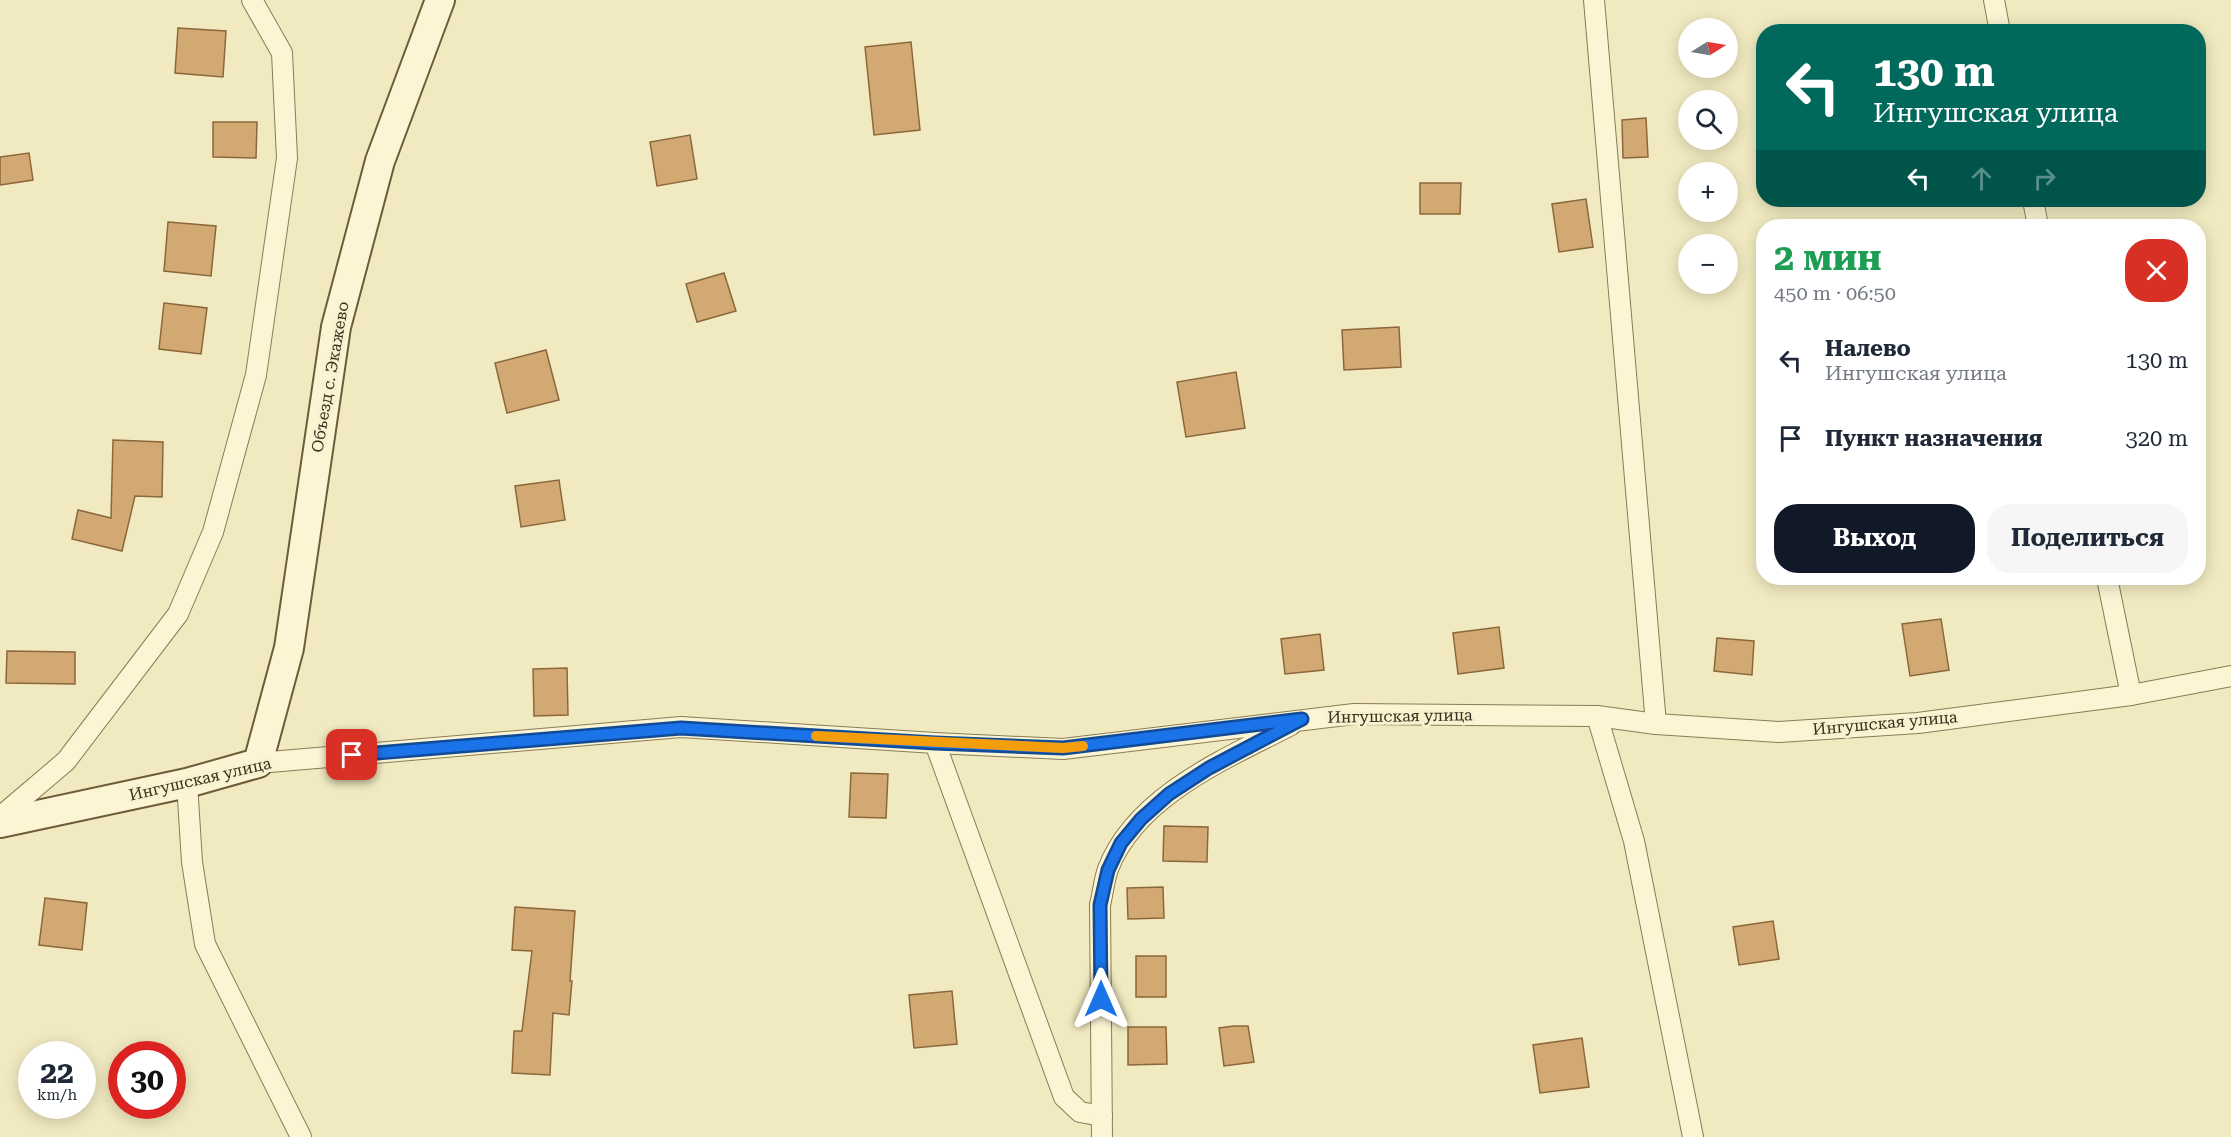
<!DOCTYPE html>
<html lang="ru">
<head>
<meta charset="utf-8">
<style>
  body { margin:0; font-family:"Roboto Serif",serif; background:#f6f6f7; color:#1f2937; height:100vh; display:flex; flex-direction:column; font-size:22px; white-space:nowrap }
  * { box-sizing:border-box; margin:0 }
  p { font-size:20px; color:#747a83 }
  .icon { flex:none; width:33px; height:33px; fill:none; stroke:currentColor; stroke-width:2; stroke-linecap:round; stroke-linejoin:round }
  .map { position:relative; flex:1; overflow:hidden }
  .side { position:absolute; left:1756px; top:219px; width:450px; height:366px; display:flex; flex-direction:column; background:#fff; border-radius:24px; box-shadow:0 3px 15px #0003 }
  .side>* { flex:none }
  .hud { position:absolute; left:1756px; top:24px; width:450px; height:183px; border-radius:24px; box-shadow:0 3px 15px #0003; background:#00695c; color:#fff; overflow:hidden }
  .needle { width:39px; rotate:79deg }
  .fabs { position:absolute; left:1678px; top:18px; display:grid; gap:12px }
  .fabs a { display:grid; place-items:center; width:60px; height:60px; border-radius:50%; background:#fff; box-shadow:0 3px 15px #0003; font-size:30px }
  .speed { position:absolute; left:18px; top:1041px; display:flex; gap:12px; font-size:30px; font-weight:700; text-align:center }
  .speed>* { display:grid; place-content:center; width:78px; height:78px; border-radius:50%; background:#fff; box-shadow:0 3px 15px #0003; line-height:1 }
  .speed small { font-size:15px; font-weight:400 }
  .speed .limit { border:9px solid #d22; background:#fff; color:#111 }
  .pin { position:absolute; display:grid; place-items:center; width:51px; height:51px; color:#fff; margin:-26px; border-radius:12px; box-shadow:0 3px 9px #0006 }
  .me { position:absolute; width:66px; margin:-33px; rotate:0deg; stroke-linejoin:round; filter:drop-shadow(0 0 4px #0008) }
  .turn { display:flex; align-items:center; gap:21px; height:126px; padding:0 18px; font-size:27px }
  .turn .icon { width:78px; height:78px; stroke-width:2.5 }
  .turn b { display:block; font-size:42px; line-height:51px }
  .lanes { display:flex; align-items:center; height:57px; padding:0 18px; background:#0003; justify-content:center; gap:30px; direction:ltr }
  .lanes .off { opacity:.35 }
  .round { display:grid; place-items:center; flex:none; width:63px; height:63px; border-radius:24px; background:#f6f6f7 }
  .summary { display:flex; align-items:center; justify-content:space-between; height:102px; padding:0 18px }
  h1 { font-size:36px; font-weight:700; line-height:45px; color:#1e9e55 }
  .action { display:flex; gap:12px; margin-top:auto; padding:12px 18px }
  .action a { flex:1; height:69px; border-radius:24px; background:#111827; color:#fff; font-size:24px; font-weight:700; line-height:69px; text-align:center }
  .action a+a { background:#f6f6f7; color:#1f2937 }
  ul { padding:0; list-style:none }
  li { display:flex; align-items:center; gap:18px; height:78px; padding:0 18px }
  li div { flex:1 }
  li b { display:block; font-size:22px }
  li em { font-style:normal }
  .map>svg:first-child { display:block }
</style>
</head>
<body>
<div class="map">
<svg width="2231" height="1137" viewBox="0 0 2231 1137">
  <rect width="100%" height="100%" fill="#f1eac0"/>
  <g fill="#d2a973" stroke="#8c673b" stroke-width="1.5">
    <polygon points="178,28 226,31 223,77 175,73"/>
    <polygon points="911,42 920,130 874,135 865,47"/>
    <polygon points="1646,118 1648,157 1623,158 1622,120"/>
    <polygon points="213,122 257,122 256,158 213,157"/>
    <polygon points="690,135 697,179 657,186 650,142"/>
    <polygon points="29,153 33,180 0,185 0,157"/>
    <polygon points="1420,183 1461,183 1460,214 1420,214"/>
    <polygon points="1586,199 1593,247 1559,252 1552,204"/>
    <polygon points="168,222 216,226 211,276 164,271"/>
    <polygon points="724,273 736,311 697,322 686,284"/>
    <polygon points="164,303 207,308 201,354 159,349"/>
    <polygon points="1399,327 1401,367 1344,370 1342,330"/>
    <polygon points="546,350 559,400 507,413 495,363"/>
    <polygon points="1236,372 1245,428 1186,437 1177,382"/>
    <polygon points="113,440 163,442 162,497 135,496 122,551 72,539 78,510 111,518"/>
    <polygon points="559,480 565,520 521,527 515,486"/>
    <polygon points="1941,619 1949,670 1910,676 1902,624"/>
    <polygon points="1499,627 1504,668 1458,674 1453,633"/>
    <polygon points="1320,634 1324,670 1285,674 1281,639"/>
    <polygon points="1717,638 1754,641 1752,675 1714,671"/>
    <polygon points="7,651 75,652 75,684 6,683"/>
    <polygon points="567,668 568,715 534,716 533,669"/>
    <polygon points="851,773 888,774 886,818 849,817"/>
    <polygon points="1164,826 1208,827 1207,862 1163,861"/>
    <polygon points="1163,887 1164,918 1128,919 1127,888"/>
    <polygon points="45,898 87,903 82,950 39,945"/>
    <polygon points="515,907 575,911 570,981 572,981 569,1015 553,1013 550,1075 512,1073 514,1031 522,1031 532,951 512,950"/>
    <polygon points="1773,921 1779,959 1739,965 1733,927"/>
    <rect x="1136" y="956" width="30" height="41"/>
    <polygon points="952,991 957,1044 914,1048 909,995"/>
    <polygon points="1234,1026 1248,1026 1254,1062 1224,1066 1219,1028"/>
    <polygon points="1128,1027 1166,1027 1167,1064 1128,1065"/>
    <polygon points="1582,1038 1589,1087 1540,1093 1533,1045"/>
  </g>
  <g fill="none" stroke-linecap="round" stroke-linejoin="round">
    <defs>
      <g id="street">
        <polyline points="1594,0 1656,724"/>
        <polyline points="1994,0 2000,32"/>
        <polyline points="2033,200 2038,226"/>
        <polyline points="2107,578 2131,695"/>
        <polyline points="1597,716 1634,841 1693,1137"/>
        <polyline points="935,743 1064,1097 1080,1112 1102,1116"/>
        <polyline points="258,763 681,727 935,743 1063,749 1354,714 1597,716 1656,724 1779,732 1918,723 2131,695 2231,676"/>
        <polyline points="187,783 192,862 205,944 301,1137"/>
        <polyline points="0,817 66,761 178,614 213,532 256,375 287,158 282,53 252,0"/>
        <path d="M1102 1137 1100 905C1103 893 1104 880 1108 869 1136 796 1227 758 1291 725"/>
      </g>
      <polyline id="secondary" points="0,823 187,783 258,763 289,648 336,327 380,161 440,0"/>
    </defs>
    <use href="#street" stroke="#8b7b57" stroke-width="22"/>
    <use href="#secondary" stroke="#6d5b3a" stroke-width="32"/>
    <use href="#street" stroke="#fbf5d4" stroke-width="20"/>
    <use href="#secondary" stroke="#fbf5d4" stroke-width="28"/>
  </g>
  <g fill="none" stroke-linecap="round" stroke-linejoin="round">
    <defs>
      <polyline id="route" points="352,755 681,728 935,743 1063,748 1302,719 1209,768 1169,794 1141,819 1121,843 1108,870 1100,905 1101,999"/>
    </defs>
    <use href="#route" stroke="#114b97" stroke-width="15"/>
    <use href="#route" stroke="#1a73e8" stroke-width="10"/>
    <polyline stroke="#f59e0b" stroke-width="10" points="816,736 1063,748 1083,746"/>
  </g>
  <g text-anchor="middle" dominant-baseline="central" stroke-width="6" stroke-linejoin="round" paint-order="stroke">
    <g font-size="16" fill="#3a2f1c" stroke="#f8f2d0">
      <text transform="translate(330 377) rotate(-80)">Объезд с. Экажево</text>
      <text transform="translate(1400 716) rotate(-1)">Ингушская улица</text>
      <text transform="translate(1885 723) rotate(-5)">Ингушская улица</text>
      <text transform="translate(200 779) rotate(-13)">Ингушская улица</text>
    </g>
  </g>
</svg>
<div class="fabs">
<a><svg class="needle" viewBox="-14 -14 28 28"><path d="M0-13l5 13h-10z" fill="#e53935"/><path d="M0 13l5-13h-10z" fill="#747a83"/></svg></a>
<a><svg class="icon" aria-label="search" viewBox="0 0 24 24"><circle cx="10" cy="10" r="6"/><path d="M15 15l6 6"/></svg></a>
<a>+</a>
<a>−</a>
</div>
<div class="speed"><div>22<small>km/h</small></div><div class="limit">30</div></div>
<div class="pin" style="left:352px;top:755px;background:#d93025"><svg class="icon" aria-label="arrive" viewBox="0 0 24 24"><path d="M6 21V4h12l-3 4 3 4H6"/></svg></div>
<svg class="me" style="left:1101px;top:999px" viewBox="-20 -20 40 40"><path d="M0-17L14 15 0 8-14 15z" fill="#1a73e8" stroke="#fff" stroke-width="4"/></svg>
<div class="hud">
<div class="turn"><svg class="icon" aria-label="left" viewBox="0 0 24 24"><path d="M17 20v-9H6M10 6l-5 5 5 5"/></svg><div><b>130 m</b>Ингушская улица</div></div>
<div class="lanes"><svg class="icon" aria-label="left" viewBox="0 0 24 24"><path d="M17 20v-9H6M10 6l-5 5 5 5"/></svg><svg class="icon off" aria-label="ahead" viewBox="0 0 24 24"><path d="M12 20V5M6 11l6-6 6 6"/></svg><svg class="icon off" aria-label="right" viewBox="0 0 24 24"><path d="M7 20v-9h11M14 6l5 5-5 5"/></svg></div>
</div>
<section class="side">
<div class="summary"><div><h1>2 мин</h1><p>450 m · 06:50</p></div><a class="round" style="background:#d93025;color:#fff"><svg class="icon" aria-label="close" viewBox="0 0 24 24"><path d="M6 6l12 12M18 6L6 18"/></svg></a></div>
<ul>
<li><svg class="icon" aria-label="left" viewBox="0 0 24 24"><path d="M17 20v-9H6M10 6l-5 5 5 5"/></svg><div><b>Налево</b><p>Ингушская улица</p></div><em>130 m</em></li>
<li><svg class="icon" aria-label="arrive" viewBox="0 0 24 24"><path d="M6 21V4h12l-3 4 3 4H6"/></svg><div><b>Пункт назначения</b></div><em>320 m</em></li>
</ul>
<div class="action"><a>Выход</a><a>Поделиться</a></div>
</section>
</div>
</body>
</html>
